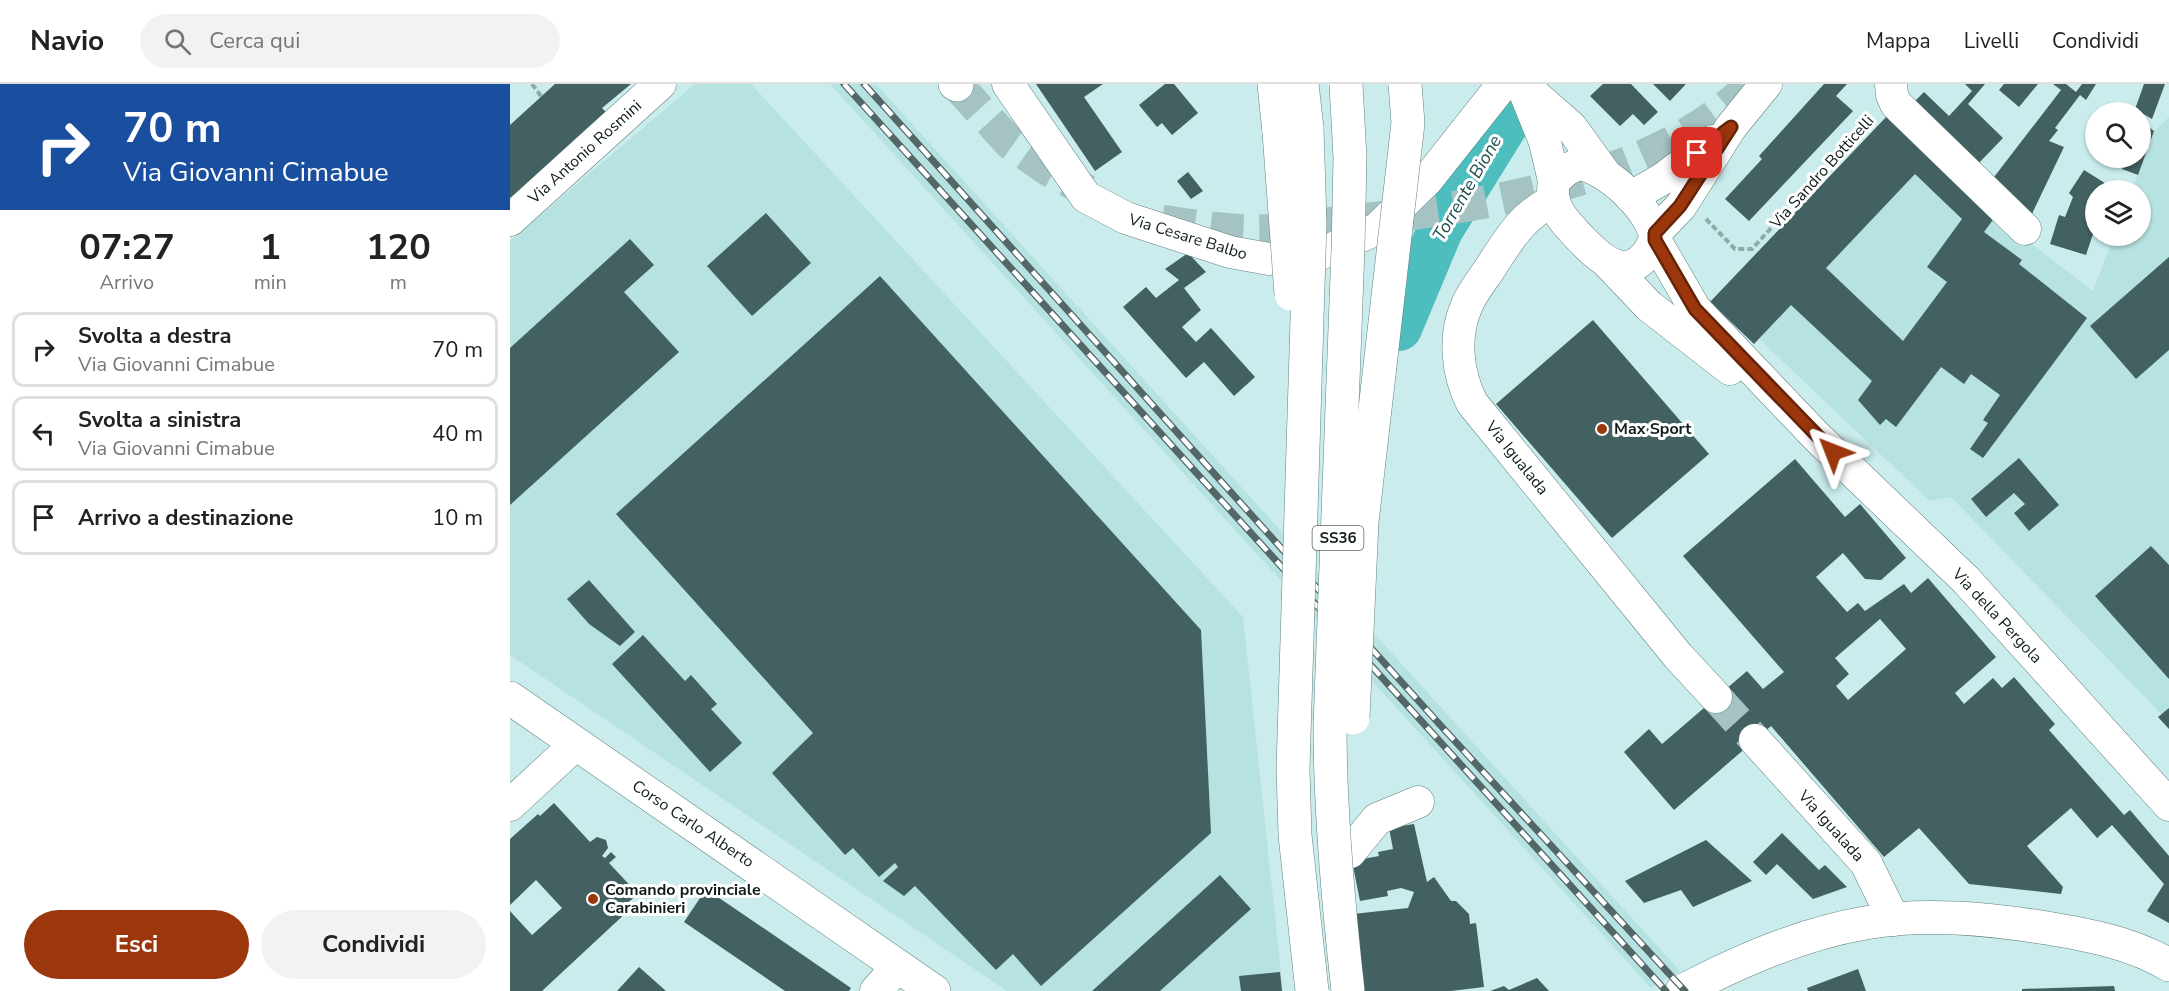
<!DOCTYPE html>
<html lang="it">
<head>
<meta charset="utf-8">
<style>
  body { margin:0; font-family:"Nunito Sans",sans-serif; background:#f2f2f2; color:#222; height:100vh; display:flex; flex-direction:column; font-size:22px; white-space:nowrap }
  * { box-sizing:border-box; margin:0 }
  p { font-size:20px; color:#767676 }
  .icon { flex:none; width:33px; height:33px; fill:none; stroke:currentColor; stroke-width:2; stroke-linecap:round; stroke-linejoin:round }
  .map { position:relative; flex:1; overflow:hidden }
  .side { display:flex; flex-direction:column; background:#fff; width:510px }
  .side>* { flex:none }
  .hud { background:#1a4fa0; color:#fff; overflow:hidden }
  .fabs { position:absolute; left:1575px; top:18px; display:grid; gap:12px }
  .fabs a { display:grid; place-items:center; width:66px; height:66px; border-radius:50%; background:#fff; box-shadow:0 2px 4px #0004; font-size:30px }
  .pin { position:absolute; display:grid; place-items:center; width:51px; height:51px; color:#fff; margin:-26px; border-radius:12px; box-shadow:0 3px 9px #0006 }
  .me { position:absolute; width:66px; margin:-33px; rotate:315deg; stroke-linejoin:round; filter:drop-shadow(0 0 4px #0008) }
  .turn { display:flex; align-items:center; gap:21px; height:126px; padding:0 24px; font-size:27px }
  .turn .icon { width:78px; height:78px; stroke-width:2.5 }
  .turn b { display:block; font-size:42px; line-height:51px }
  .eta { display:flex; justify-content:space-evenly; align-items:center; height:102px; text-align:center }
  .eta b { font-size:36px; font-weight:700; line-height:42px }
  .cta { display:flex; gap:12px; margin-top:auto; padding:12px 24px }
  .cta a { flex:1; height:69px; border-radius:36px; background:#9c360d; color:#fff; font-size:24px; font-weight:700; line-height:69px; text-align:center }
  .cta a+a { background:#f2f2f2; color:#222 }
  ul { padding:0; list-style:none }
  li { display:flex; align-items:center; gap:18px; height:75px; margin:0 12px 9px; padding:0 12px; border:3px solid #e0e0e0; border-radius:12px }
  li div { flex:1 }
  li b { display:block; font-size:22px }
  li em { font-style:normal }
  header { display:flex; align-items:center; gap:36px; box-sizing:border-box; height:84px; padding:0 30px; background:#fff; border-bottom:2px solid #e0e0e0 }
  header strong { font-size:28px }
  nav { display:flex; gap:33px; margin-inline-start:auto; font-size:21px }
  .search { width:420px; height:54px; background:#f2f2f2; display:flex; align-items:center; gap:15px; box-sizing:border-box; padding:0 21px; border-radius:33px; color:#767676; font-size:22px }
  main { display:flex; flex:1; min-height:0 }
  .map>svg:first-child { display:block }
</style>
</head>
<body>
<header>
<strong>Navio</strong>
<div class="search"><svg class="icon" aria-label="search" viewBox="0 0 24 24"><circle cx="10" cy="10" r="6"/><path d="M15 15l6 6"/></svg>Cerca qui</div>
<nav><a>Mappa</a><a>Livelli</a><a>Condividi</a></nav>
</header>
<main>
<section class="side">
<div class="hud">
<div class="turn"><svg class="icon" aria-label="right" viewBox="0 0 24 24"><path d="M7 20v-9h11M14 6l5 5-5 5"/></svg><div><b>70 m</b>Via Giovanni Cimabue</div></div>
</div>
<div class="eta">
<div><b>07:27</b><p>Arrivo</p></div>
<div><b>1</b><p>min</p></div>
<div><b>120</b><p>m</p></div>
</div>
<ul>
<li><svg class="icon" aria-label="right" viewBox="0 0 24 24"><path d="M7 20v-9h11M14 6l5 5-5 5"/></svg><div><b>Svolta a destra</b><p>Via Giovanni Cimabue</p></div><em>70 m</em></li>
<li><svg class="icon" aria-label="left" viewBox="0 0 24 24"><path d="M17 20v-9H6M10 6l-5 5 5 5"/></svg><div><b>Svolta a sinistra</b><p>Via Giovanni Cimabue</p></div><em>40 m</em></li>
<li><svg class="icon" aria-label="arrive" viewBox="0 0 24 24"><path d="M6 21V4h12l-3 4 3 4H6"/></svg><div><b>Arrivo a destinazione</b></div><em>10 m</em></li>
</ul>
<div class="cta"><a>Esci</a><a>Condividi</a></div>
</section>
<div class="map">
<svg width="1659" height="907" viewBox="0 0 1659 907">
  <rect width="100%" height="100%" fill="#caecec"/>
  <g fill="#b6e2e1">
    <polygon points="185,0 241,0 733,533 773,907 497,907 0,571 0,157"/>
    <polygon points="320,0 366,0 1170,887 1141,904"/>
    <polygon points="1378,31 1485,132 1583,207 1604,152 1630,152 1630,106 1622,106 1644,47 1659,33 1659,638 1441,413 1420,417 1249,255 1200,218"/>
  </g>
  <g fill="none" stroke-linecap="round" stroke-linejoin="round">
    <polyline stroke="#4ebdbd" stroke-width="46" points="889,244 930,146 1000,33"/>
  </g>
  <g fill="#426160" fill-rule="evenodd">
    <polygon points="45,0 121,0 92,24 98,30 0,119 0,41"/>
    <polygon points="526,0 593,0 574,13 612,68 585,87"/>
    <polygon points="655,0 664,0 688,29 662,51 652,39 647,43 629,21"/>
    <polygon points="1093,0 1121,0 1148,28 1134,41 1123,30 1110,42 1080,12"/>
    <polygon points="1143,0 1176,0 1160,17"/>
    <polygon points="1314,0 1337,0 1326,12 1343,27 1239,137 1215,115 1252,75 1249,72"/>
    <polygon points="1455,0 1475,0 1458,20 1493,54 1467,81 1400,22 1414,8 1439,32 1462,7"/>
    <polygon points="1494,0 1528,0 1509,23 1489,6"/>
    <polygon points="1543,0 1556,0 1566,8 1572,0 1586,0 1576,16 1570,11 1545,44 1548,46 1539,57 1554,63 1520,134 1481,97 1551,6"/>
    <polygon points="1634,0 1655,0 1642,35 1630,28 1624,28"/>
    <path d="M1378 31 1485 133 1474 148 1512 176 1509 180 1577 234 1473 374 1460 365 1478 339 1473 336 1490 311 1461 290 1454 300 1431 283 1386 343 1376 335 1370 341 1348 316 1362 297 1281 221 1244 260 1200 218ZM1405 90 1452 135 1417 183 1437 198 1393 257 1316 184Z"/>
    <polygon points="1630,36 1644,47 1628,91 1612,85 1617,74 1630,74"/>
    <polygon points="1574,86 1606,106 1586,106 1586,141 1576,171 1540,160 1549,131 1555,133 1563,113 1559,109"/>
    <polygon points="678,88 693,107 681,115 667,97"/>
    <polygon points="256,129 301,179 242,232 197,182"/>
    <polygon points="120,155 144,181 114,208 169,268 0,421 0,264"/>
    <polygon points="678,169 696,188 674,204 691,226 672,243 686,258 701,244 745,293 724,312 694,278 676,294 613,223 636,203 646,214 669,196 655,185"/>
    <polygon points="1659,173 1659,266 1626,295 1580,242"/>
    <polygon points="370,192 691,546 701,749 531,902 503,870 486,886 405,802 394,812 373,797 388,783 385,779 369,793 343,764 335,771 262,689 303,649 106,430"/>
    <polygon points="1083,236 1199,370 1102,454 986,320"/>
    <polygon points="1509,374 1549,421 1519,447 1504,429 1515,420 1504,409 1476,433 1461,415"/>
    <path d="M1285 375 1335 433 1350 420 1396 474 1371 496 1355 495 1333 469 1306 493 1337 528 1348 519 1355 527 1394 500 1401 509 1418 494 1486 573 1445 609 1454 620 1483 594 1492 604 1504 593 1545 640 1539 646 1614 731 1620 726 1659 772V839L1637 827 1654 800 1602 741 1587 754 1561 724 1517 762 1553 803 1551 810 1459 800 1409 744 1374 773 1261 642 1164 726 1114 668 1139 645 1152 660 1237 587 1253 605 1274 588 1173 472ZM1370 535 1396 565 1338 616 1326 602 1339 590 1325 574Z"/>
    <polygon points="1641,462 1659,481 1659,595 1585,512"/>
    <polygon points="79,496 125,548 110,562 79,540 57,515"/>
    <polygon points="133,551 175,597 181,591 207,620 201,625 232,659 200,688 102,580"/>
    <polygon points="1659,624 1659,645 1648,633"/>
    <polygon points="44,719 80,758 87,753 96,756 98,764 92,772 95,774 101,768 106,773 99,779 128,810 114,822 118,827 32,907 0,907 0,827 22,851 52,824 26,796 0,821 0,755 28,730 30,732"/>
    <polygon points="904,740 917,798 924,793 941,817 946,817 959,830 960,840 966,839 974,903 941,907 850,907 843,830 898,824 904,808 891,804 877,807 878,812 850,817 842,777 869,772 868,768 883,765 879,744"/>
    <polygon points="1272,749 1309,786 1315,781 1337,803 1303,815 1267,780 1256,791 1243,778"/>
    <polygon points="1196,756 1242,797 1183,823 1171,806 1134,819 1115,797"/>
    <polygon points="710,791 741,825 650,907 582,907"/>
    <polygon points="196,805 268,854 341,904 339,907 275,907 243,885 174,838"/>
    <polygon points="129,883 156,907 107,907"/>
    <polygon points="1348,885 1356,907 1298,907 1297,904"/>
    <polygon points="770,888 772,907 731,907 729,892"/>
    <polygon points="1027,894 1039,907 980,907 994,902 999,906"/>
    <polygon points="1604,902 1605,907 1512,907 1512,905"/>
  </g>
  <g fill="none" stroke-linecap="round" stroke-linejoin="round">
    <polyline stroke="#a5c3c3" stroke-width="32" stroke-dasharray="32 16" stroke-linecap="butt" points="1206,613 1245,656"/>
    <g stroke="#a5c3c3" stroke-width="33" stroke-dasharray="33 16" stroke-linecap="butt">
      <polyline points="447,1 500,59 537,85 577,107"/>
      <path d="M652 137C684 142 715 147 747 147 778 147 811 140 842 137 969 123 1149 97 1241 0"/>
    </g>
    <defs>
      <g id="minor">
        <polyline points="498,0 576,113 616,134 720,168 759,175 810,170 867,145 917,96 993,0"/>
        <polyline points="1012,0 1061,43 1095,90"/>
        <polyline points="1381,0 1382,11 1386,20 1515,145"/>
        <polyline points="1014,6 1035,58 1044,97"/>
        <path d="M1068 80C1095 82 1145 128 1145 156 1124 201 1096 182 1070 154 1060 143 1047 131 1044 116 1042 110 1043 103 1044 97L1056 86Z"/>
        <polyline points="1121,113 1154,94 1203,57"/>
        <path d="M1044 116C1013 132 1003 149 984 178 976 192 963 206 957 221 943 252 947 289 962 319L1168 572 1206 613"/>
        <polyline points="0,136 150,0"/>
        <polyline points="1145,149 1171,122 1221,43 1256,0"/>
        <polyline points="1145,156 1185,225 1306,352 1456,496 1659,721"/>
        <polyline points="1099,180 1139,222 1220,285"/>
        <polyline points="1245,656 1356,779 1384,836"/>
        <polyline points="0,721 66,660"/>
        <polyline points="840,768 867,735 908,718"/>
        <polyline points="366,907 388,882"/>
      </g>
      <g id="major">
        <polyline points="0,614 424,907"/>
        <path d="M1172 907C1230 877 1291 850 1355 839 1414 828 1479 835 1537 844 1579 851 1622 859 1659 881"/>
      </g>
      <g id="highway">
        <polyline points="445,0 447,1"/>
        <polyline points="764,0 769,48"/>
        <polyline points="792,0 797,44"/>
      </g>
    </defs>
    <use href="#minor" stroke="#628181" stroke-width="33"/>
    <use href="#major" stroke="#628181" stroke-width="34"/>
    <use href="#highway" stroke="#628181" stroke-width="34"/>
    <g stroke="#8ea9a9" stroke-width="4" stroke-dasharray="6 3" stroke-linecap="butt">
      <polyline points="22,0 31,12"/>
      <polyline points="1196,135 1225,165 1242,165 1361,34"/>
    </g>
    <use href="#minor" stroke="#fff" stroke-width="32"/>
    <use href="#major" stroke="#fff" stroke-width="33"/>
    <use href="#highway" stroke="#fff" stroke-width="33"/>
    <defs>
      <g id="rail">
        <polyline points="334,0 1156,907"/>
        <polyline points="354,0 932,643 1175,907"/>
      </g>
    </defs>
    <use href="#rail" stroke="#536767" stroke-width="7"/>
    <use href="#rail" stroke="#fff" stroke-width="4.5" stroke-dasharray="14" stroke-linecap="butt"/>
    <defs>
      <g id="highway-bridge">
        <path d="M836 0 840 74 838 165 820 641C820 730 828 818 838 907"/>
        <polyline points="797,44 800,139 783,685 785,751 802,907"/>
        <polyline points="769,48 781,210"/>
        <polyline points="843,634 852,438 898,39 895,0"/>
      </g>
    </defs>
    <use href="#highway-bridge" stroke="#628181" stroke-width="34" stroke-linecap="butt"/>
    <use href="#highway-bridge" stroke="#fff" stroke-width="33"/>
  </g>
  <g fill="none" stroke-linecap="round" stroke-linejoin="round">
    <defs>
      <polyline id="route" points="1187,69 1221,43 1170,122 1145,149 1145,156 1185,225 1323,368"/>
    </defs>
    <use href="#route" stroke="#652308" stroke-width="15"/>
    <use href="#route" stroke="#9c360d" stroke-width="10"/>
  </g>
  <g fill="#9c360d" stroke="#fff" stroke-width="2">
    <circle cx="1092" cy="345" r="6"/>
    <circle cx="83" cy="815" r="6"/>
  </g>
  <g text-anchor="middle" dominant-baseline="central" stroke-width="6" stroke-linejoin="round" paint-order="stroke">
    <rect fill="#fff" stroke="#586161" stroke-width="1.5" x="802.5" y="442" width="51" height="24" rx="4.5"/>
    <g font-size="15" font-weight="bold" fill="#101d1d">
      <text x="828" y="454">SS36</text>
    </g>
    <g font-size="16" fill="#101d1d" stroke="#fff">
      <text transform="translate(75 68) rotate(-42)">Via Antonio Rosmini</text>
      <text transform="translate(1312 88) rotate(-48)">Via Sandro Botticelli</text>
      <text transform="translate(678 153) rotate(17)">Via Cesare Balbo</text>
      <text transform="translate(1007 374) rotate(51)">Via Igualada</text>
      <text transform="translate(1487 532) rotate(47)">Via della Pergola</text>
      <text transform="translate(183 740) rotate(34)">Corso Carlo Alberto</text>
      <text transform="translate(1321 742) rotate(48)">Via Igualada</text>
    </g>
    <g font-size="16" font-weight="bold" fill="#101d1d" stroke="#fff" text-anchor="start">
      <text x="1104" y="345">Max Sport</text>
      <text x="95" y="806">Comando provinciale<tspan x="95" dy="18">Carabinieri</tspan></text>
    </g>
    <g font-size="18" font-style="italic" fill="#1c4d4d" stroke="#fff">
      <text transform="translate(957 104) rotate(-60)">Torrente Bione</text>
    </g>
  </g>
</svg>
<div class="fabs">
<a><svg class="icon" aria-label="search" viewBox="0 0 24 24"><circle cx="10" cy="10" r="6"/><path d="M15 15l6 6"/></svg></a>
<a><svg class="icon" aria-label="layers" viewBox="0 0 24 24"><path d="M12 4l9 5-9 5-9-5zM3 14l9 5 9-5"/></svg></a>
</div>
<div class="pin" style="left:1187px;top:69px;background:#d93025"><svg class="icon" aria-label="arrive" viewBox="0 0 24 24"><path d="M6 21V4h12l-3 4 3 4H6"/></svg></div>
<svg class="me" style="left:1323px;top:368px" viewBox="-20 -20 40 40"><path d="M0-17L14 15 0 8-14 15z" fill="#9c360d" stroke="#fff" stroke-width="4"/></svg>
</div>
</main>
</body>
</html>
